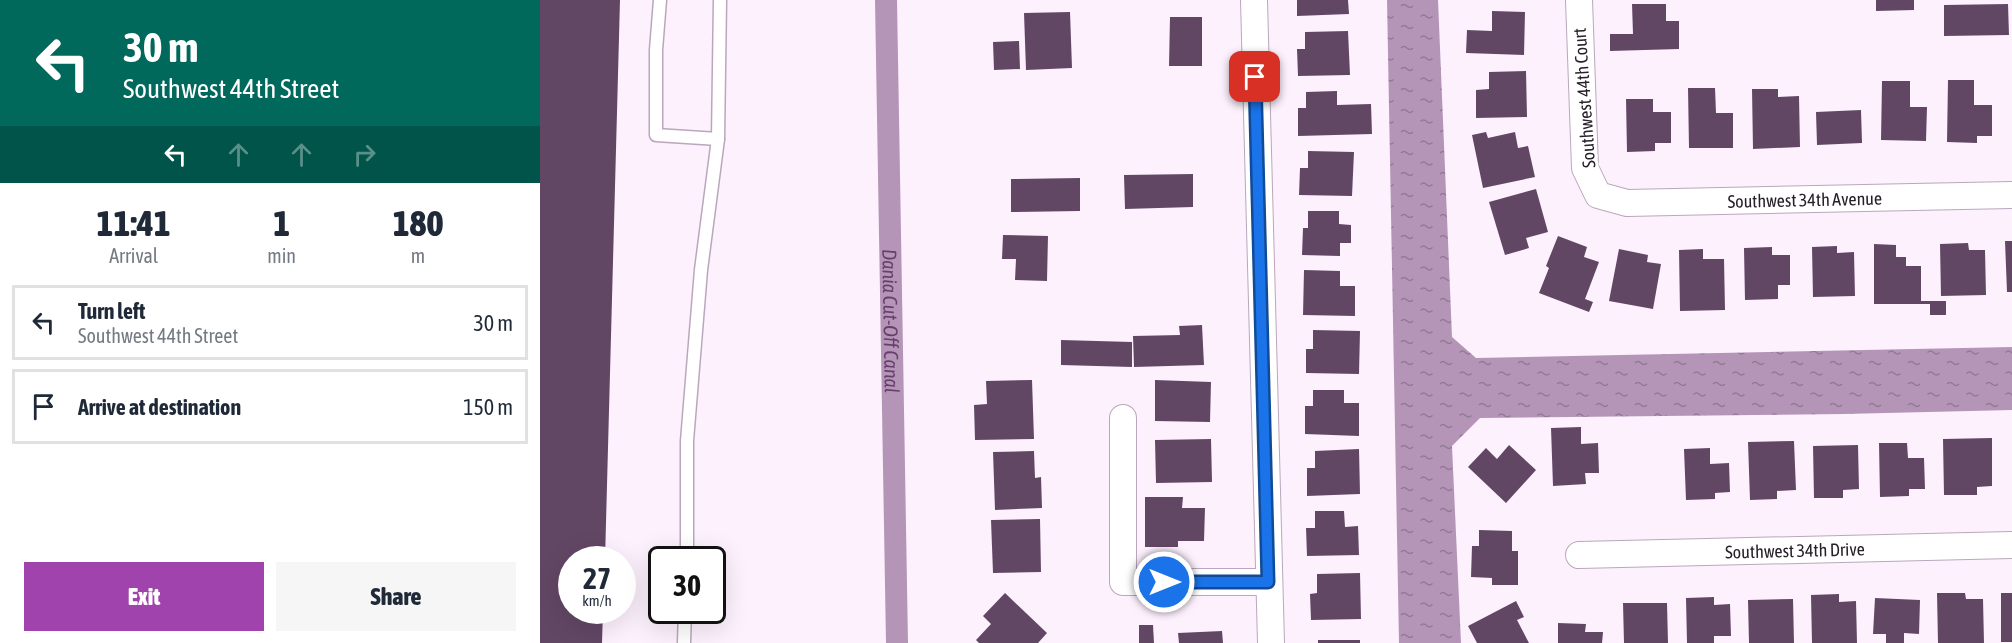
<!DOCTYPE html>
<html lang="en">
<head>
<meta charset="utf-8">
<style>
  body { margin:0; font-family:"Asap Condensed",sans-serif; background:#f6f6f7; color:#1f2937; height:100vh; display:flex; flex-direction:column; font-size:22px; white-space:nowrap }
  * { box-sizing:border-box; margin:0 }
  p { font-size:20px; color:#747a83 }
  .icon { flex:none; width:33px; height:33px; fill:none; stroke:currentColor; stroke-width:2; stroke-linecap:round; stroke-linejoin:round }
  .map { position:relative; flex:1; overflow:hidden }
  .sheet { display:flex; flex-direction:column; background:#fff; width:540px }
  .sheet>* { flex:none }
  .hud { background:#00695c; color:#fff; overflow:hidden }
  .speed { position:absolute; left:18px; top:546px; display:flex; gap:12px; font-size:30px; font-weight:700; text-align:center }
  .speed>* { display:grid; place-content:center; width:78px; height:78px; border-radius:50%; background:#fff; box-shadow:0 6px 24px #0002; line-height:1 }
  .speed small { font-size:15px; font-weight:400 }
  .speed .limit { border:3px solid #111; border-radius:9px; background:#fff; color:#111 }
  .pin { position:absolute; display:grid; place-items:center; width:51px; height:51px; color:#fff; margin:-26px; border-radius:12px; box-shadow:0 3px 9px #0006 }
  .me { position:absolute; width:66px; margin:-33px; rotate:90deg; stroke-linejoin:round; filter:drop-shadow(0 0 4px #0008) }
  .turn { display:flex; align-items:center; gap:21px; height:126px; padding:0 24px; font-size:27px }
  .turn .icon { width:78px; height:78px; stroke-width:2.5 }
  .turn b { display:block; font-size:42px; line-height:51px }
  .lanes { display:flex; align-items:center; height:57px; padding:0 24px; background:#0003; justify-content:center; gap:30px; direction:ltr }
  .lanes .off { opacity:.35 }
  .eta { display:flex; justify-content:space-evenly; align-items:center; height:102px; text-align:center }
  .eta b { font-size:36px; font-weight:800; line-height:42px }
  .cta { display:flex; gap:12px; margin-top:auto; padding:12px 24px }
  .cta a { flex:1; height:69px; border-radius:0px; background:#a143ac; color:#fff; font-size:24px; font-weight:800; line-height:69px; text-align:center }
  .cta a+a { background:#f6f6f7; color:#1f2937 }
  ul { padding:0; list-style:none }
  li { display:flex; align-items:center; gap:18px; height:75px; margin:0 12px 9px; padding:0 12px; border:3px solid #e0e1e3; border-radius:0px }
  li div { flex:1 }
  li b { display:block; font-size:22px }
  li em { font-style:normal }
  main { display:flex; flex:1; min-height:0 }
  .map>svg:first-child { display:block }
</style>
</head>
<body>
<main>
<section class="sheet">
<div class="hud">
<div class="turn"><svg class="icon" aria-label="left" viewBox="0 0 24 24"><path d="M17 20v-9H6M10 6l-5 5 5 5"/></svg><div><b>30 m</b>Southwest 44th Street</div></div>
<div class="lanes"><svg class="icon" aria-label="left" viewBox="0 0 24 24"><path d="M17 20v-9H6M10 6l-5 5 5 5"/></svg><svg class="icon off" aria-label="ahead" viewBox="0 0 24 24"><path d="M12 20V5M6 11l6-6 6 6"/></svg><svg class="icon off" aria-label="ahead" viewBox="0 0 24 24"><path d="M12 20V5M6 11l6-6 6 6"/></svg><svg class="icon off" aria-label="right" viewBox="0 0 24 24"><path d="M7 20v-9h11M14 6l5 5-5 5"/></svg></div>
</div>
<div class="eta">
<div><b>11:41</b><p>Arrival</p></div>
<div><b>1</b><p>min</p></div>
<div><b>180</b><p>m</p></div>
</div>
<ul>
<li><svg class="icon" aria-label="left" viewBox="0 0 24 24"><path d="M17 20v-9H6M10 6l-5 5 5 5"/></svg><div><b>Turn left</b><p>Southwest 44th Street</p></div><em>30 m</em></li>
<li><svg class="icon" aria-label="arrive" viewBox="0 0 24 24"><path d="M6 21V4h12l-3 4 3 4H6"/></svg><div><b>Arrive at destination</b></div><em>150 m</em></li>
</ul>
<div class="cta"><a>Exit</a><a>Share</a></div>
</section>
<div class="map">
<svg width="1472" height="643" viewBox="0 0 1472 643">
  <defs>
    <pattern id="water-ripples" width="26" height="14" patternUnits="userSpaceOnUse" patternTransform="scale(1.5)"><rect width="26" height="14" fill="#b495b7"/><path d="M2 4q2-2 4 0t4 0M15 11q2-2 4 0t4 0" fill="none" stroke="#927995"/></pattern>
  </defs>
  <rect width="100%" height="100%" fill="#fdf1fe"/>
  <polygon fill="url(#water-ripples)" points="847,0 898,0 912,337 936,358 1472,347 1472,410 1304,414 940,418 912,446 921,643 859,643"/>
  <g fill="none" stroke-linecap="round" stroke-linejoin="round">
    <path stroke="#b495b7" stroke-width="22" id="s1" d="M346 0 357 643"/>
  </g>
  <g fill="#624765">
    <polygon points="0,0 80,0 65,560 32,560 32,610 63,610 62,643 0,643"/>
    <polygon points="757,0 808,0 809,14 757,16"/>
    <polygon points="1336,0 1374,0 1374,10 1336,11"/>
    <polygon points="1092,4 1126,4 1126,21 1139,21 1139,49 1070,51 1070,34 1093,34"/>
    <polygon points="1468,4 1469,35 1404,36 1404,5"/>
    <polygon points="952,11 985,12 984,55 926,53 927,30 952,31"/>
    <polygon points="530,12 532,68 486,70 484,13"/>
    <polygon points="630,17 662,17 662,66 629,66"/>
    <polygon points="808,31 810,75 758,76 757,49 765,49 765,32"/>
    <polygon points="479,41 480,69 454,70 453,42"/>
    <polygon points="986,71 987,117 936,118 936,90 949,89 949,72"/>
    <polygon points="1408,80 1434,80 1434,105 1452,105 1452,136 1437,136 1437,143 1407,142"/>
    <polygon points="1342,81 1370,81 1370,107 1387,107 1386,141 1341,140"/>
    <polygon points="1148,88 1175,88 1176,113 1193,113 1193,148 1149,148"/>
    <polygon points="1212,89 1238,89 1238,97 1259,96 1260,147 1213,149"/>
    <polygon points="797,91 797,105 831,104 832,134 758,136 758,108 766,108 766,92"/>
    <polygon points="1086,99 1113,99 1113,112 1131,112 1131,143 1115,143 1115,151 1087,152"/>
    <polygon points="1321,110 1322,143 1277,145 1276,112"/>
    <polygon points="946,132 948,138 975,132 978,148 988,146 995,177 943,188 932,135"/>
    <polygon points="768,151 814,152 812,196 759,195 760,168 768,168"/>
    <polygon points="653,174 653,207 585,209 584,175"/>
    <polygon points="540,178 540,211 471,212 471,179"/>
    <polygon points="996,189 1008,232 986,238 989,248 965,255 949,202"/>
    <polygon points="768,211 799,211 799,224 811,225 811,243 800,243 800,256 762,255 763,228 768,228"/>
    <polygon points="463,235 508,236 507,281 475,280 476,259 462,259"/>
    <polygon points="1018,236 1047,247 1044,257 1059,262 1045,299 1053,302 1049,312 999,293 1009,268 1006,266"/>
    <polygon points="1465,241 1472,241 1472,292 1467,292"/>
    <polygon points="1428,243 1429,250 1445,250 1446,295 1401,296 1400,244"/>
    <polygon points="1334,244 1356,245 1356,257 1366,257 1366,266 1381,266 1381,301 1406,301 1406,315 1390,315 1390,304 1334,304"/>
    <polygon points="1297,246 1297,253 1314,252 1315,296 1273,297 1272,247"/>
    <polygon points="1232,247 1232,255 1250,255 1250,285 1238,285 1238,299 1205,300 1204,248"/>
    <polygon points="1079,249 1108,255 1107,262 1121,264 1113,309 1069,301"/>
    <polygon points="1163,249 1163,259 1184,259 1185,310 1140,311 1139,250"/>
    <polygon points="764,270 800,271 800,286 815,286 815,316 763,315"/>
    <polygon points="662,325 664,365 594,367 593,336 640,335 639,326"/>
    <polygon points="773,330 820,331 819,374 766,373 766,349 773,349"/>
    <polygon points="521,340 592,342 592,367 521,365"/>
    <polygon points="492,380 494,439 435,440 434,405 447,404 446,381"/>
    <polygon points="615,380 671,382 670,422 615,421"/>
    <polygon points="773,390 804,390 804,403 819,403 819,436 765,434 765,406 773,406"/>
    <polygon points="1041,427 1041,444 1058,443 1059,473 1045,473 1046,484 1013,486 1011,428"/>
    <polygon points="1452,438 1452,486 1437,487 1437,495 1404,495 1403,439"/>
    <polygon points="671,439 672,482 616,483 615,440"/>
    <polygon points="1254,441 1256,490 1237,491 1237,499 1210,500 1208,442"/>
    <polygon points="1339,443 1367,443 1368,458 1384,458 1385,489 1369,489 1369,496 1340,497"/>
    <polygon points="969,445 996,470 966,503 928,467 946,448 957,459"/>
    <polygon points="1318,445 1319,489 1303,490 1303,498 1274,498 1273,446"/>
    <polygon points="1170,448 1170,464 1189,463 1190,492 1175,493 1175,499 1146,500 1144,449"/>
    <polygon points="819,449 820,494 767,496 767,468 775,468 775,451"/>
    <polygon points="494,451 495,478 501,477 502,508 455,510 453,452"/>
    <polygon points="605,497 643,497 642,508 665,508 664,541 638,541 638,547 605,547"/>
    <polygon points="775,511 804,511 805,527 818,526 819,555 767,556 766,528 775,528"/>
    <polygon points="500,519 501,572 453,573 451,520"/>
    <polygon points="939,530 972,531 972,551 978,551 978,585 952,585 952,578 931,577 932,546 939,546"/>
    <polygon points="820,573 821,619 771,620 770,594 777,593 777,574"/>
    <polygon points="465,593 507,633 498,643 439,643 436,640 451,624 443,616"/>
    <polygon points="1397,593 1425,593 1426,599 1443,599 1444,643 1398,643"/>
    <rect x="1461" y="593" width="11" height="49"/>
    <polygon points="1299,594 1299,602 1316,601 1317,643 1272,643 1271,595"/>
    <polygon points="1174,597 1174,605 1190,604 1191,636 1174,636 1174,643 1147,643 1146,598"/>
    <polygon points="1335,598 1380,600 1379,634 1364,633 1364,643 1346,643 1346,634 1333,634"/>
    <polygon points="1253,599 1254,643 1209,643 1208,600"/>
    <polygon points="976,601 984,617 977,620 989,643 937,643 928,626"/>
    <polygon points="1083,603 1127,603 1128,643 1084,643"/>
    <polygon points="1018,623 1046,624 1045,632 1063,632 1062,643 1018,643"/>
    <polygon points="599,625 613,625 614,643 599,643"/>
    <polygon points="682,631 683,643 639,643 638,633"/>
    <rect x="778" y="640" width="42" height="3"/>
  </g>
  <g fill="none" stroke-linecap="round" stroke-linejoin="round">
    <defs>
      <g id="service">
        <polyline points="120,0 116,50 116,135 178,139"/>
        <polyline points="147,560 147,441 161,270 178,139 180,0"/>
        <polyline points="144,643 145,610"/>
      </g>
      <g id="minor">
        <polyline points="714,0 731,643"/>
        <path id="s2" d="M1039 0 1045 168 1058 195 1087 203 1472 195"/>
        <polyline points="583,418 583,582 728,582"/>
        <path id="s3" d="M1039 555 1472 545"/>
      </g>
    </defs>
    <use href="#service" stroke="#baa7bc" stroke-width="15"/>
    <use href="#minor" stroke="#baa7bc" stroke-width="28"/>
    <use href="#service" stroke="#fff" stroke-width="12"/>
    <use href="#minor" stroke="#fff" stroke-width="26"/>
  </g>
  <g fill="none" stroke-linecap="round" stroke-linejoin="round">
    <defs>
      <polyline id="route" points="624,582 728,582 715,77"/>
    </defs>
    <use href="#route" stroke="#114b97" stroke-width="15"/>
    <use href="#route" stroke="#1a73e8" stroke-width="10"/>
  </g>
  <g text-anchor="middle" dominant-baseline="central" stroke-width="6" stroke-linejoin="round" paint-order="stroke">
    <g font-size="18" fill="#282129" stroke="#fff">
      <text transform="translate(1044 98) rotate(-94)">Southwest 44th Court</text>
      <text stroke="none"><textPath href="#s2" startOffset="406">Southwest 34th Avenue</textPath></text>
      <text stroke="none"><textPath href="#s3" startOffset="216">Southwest 34th Drive</textPath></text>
    </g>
    <g font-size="20" font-style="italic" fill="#673e6c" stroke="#fff">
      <text stroke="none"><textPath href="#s1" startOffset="321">Dania Cut-Off Canal</textPath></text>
    </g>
  </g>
</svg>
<div class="speed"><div>27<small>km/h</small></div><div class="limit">30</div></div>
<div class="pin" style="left:715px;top:77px;background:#d93025"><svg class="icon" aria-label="arrive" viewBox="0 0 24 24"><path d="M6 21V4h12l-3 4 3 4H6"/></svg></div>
<svg class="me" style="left:624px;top:582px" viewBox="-20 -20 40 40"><circle r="17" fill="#1a73e8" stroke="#fff" stroke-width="3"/><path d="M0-11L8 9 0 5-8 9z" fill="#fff"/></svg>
</div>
</main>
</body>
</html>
